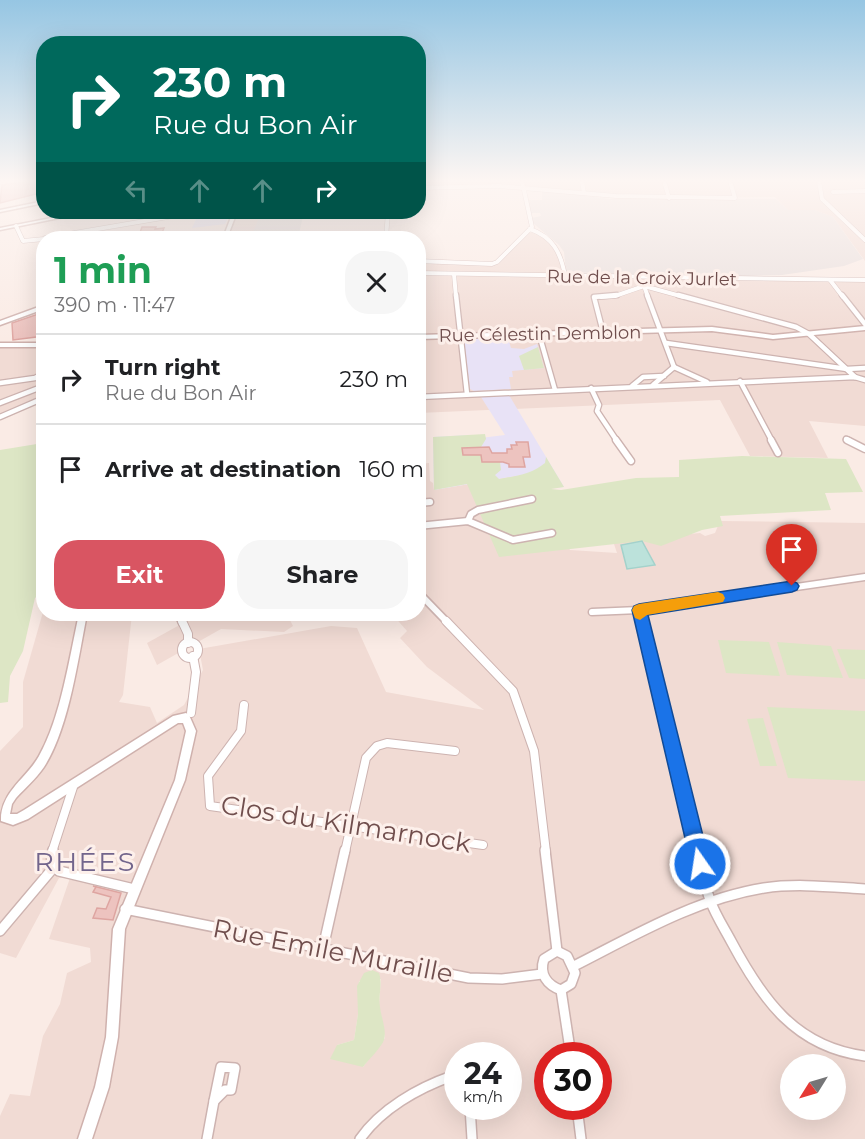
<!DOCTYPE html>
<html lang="en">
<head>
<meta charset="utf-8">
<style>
  body { margin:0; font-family:Montserrat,sans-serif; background:#f6f6f6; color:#202124; height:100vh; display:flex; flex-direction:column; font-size:22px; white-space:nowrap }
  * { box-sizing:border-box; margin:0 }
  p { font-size:20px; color:#757577 }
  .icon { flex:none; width:33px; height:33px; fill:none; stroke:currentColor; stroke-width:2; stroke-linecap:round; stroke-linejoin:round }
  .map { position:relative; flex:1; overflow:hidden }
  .sheet { position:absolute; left:36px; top:231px; width:390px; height:390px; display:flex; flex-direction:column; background:#fff; border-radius:24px; box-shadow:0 6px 24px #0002 }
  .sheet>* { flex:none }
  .guide { position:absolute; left:36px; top:36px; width:390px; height:183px; border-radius:24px; box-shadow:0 6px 24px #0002; background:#00695c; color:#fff; overflow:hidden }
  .needle { width:39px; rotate:233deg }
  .controls { position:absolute; left:780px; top:1054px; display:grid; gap:12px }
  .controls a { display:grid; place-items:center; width:66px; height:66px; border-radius:50%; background:#fff; box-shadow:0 6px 24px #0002; font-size:30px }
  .speed { position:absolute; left:444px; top:1042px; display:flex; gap:12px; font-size:30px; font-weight:700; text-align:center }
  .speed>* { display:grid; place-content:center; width:78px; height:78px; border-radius:50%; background:#fff; box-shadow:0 6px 24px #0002; line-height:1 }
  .speed small { font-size:15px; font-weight:400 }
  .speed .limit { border:9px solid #d22; background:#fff; color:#111 }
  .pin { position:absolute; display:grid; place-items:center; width:51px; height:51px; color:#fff; margin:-62px -26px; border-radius:50% 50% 50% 0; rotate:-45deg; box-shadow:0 0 6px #0007 }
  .pin .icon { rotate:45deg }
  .me { position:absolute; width:66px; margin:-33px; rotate:347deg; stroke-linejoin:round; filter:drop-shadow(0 0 4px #0008) }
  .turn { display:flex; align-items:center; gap:21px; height:126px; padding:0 18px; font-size:27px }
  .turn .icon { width:78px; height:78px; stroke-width:2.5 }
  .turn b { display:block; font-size:42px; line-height:51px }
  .lanes { display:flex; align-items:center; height:57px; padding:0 18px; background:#0003; justify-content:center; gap:30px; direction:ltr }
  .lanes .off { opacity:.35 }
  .round { display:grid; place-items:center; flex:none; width:63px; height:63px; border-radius:24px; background:#f6f6f6 }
  .head { display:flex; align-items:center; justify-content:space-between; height:102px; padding:0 18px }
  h1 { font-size:36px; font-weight:700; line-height:45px; color:#1e9e55 }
  .button { display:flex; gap:12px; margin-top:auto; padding:12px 18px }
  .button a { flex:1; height:69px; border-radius:24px; background:#d95562; color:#fff; font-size:24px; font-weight:700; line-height:69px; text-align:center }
  .button a+a { background:#f6f6f6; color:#202124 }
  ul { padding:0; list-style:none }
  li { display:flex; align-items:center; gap:18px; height:90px; padding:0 18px; border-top:2px solid #e0e0e0 }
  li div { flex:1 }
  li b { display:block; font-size:22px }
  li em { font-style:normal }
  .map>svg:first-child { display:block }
</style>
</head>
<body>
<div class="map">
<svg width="865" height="1139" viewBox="0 0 865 1139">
  <rect width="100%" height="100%" fill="#faebe5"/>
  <g fill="#f1dbd4" fill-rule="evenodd">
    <polygon points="418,181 865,181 865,261 833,217 815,210 788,210 775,197 669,198 499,186 419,187"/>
    <polygon points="235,212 261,212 253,238 226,238"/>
    <polygon points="538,231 550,239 562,254 565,276 865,279 865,426 809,421 828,458 750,456 720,400 419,413 418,262 492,264 523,234"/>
    <polygon points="44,344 43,397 0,415 0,345"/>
    <path d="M429 463 430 481 433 483 434 490 522 475 570 550 617 553 613 541 700 533 705 536 715 533 720 521 865 523V1139H0V1116L10 1094 30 1096 43 1036 60 1004 67 973 91 962 90 948 49 939 70 878H59L16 958 0 953V751L23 727V682L43 612 44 614H132L123 695 119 702 150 707 157 723 184 705 203 670 199 649 331 626 357 628 386 692 484 710 427 667 400 638 407 631 392 614H418L419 464ZM381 979 379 1005 385 1038 363 1067 337 1045 354 1040 358 1014 359 981ZM458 1056H508V1107H458ZM548 1056H598V1107H548ZM790 1065H836V1110H790Z"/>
    <polygon points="181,614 287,614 293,626 284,632 221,629 157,665 147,643 185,622"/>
  </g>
  <g fill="#e8dedc">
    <polygon points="542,190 610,199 776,199 788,210 815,210 833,217 863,259 844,266 782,275 716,277 566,272 564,252 559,245 533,223 532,218 541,216 540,213 531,213 528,200 542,200"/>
    <polygon points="261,212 304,212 298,238 251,238"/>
  </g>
  <g fill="#e8e2f6">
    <polygon points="203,212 231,212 225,224 192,228 199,213"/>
    <polygon points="467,338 508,338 511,348 524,349 537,344 544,368 512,371 513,377 509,377 511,389 474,391 470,389 464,340"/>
    <polygon points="509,395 564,487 545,488 534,473 434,490 433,437 471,435 472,439 505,435 481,397"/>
  </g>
  <g fill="#dde6c5">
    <polygon points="538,347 544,368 524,370 519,356"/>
    <path d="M485 434 486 439 481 447 462 448 463 455H481L482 462H500L501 470 495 475 499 479C516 476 532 474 545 463L546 457 564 487 551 489 561 490 636 478 679 477V460L742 456 846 459 863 492 825 493 831 510 720 516 723 526 702 530 661 546 642 541 499 557 467 484 434 490 433 437Z"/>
    <polygon points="43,443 43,537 38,539 43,559 43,591 35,598 23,651 10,676 8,702 0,703 0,450"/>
    <polygon points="718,640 769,642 780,676 726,673"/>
    <polygon points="777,642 831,646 843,678 787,675"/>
    <polygon points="837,649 865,650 865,679 849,678"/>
    <polygon points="767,707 865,711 865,781 788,778"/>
    <polygon points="763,718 777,766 760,766 747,719"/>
    <path d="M372 970 379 973C383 984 378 995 380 1007 381 1017 387 1030 384 1040 381 1048 368 1060 363 1067L330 1059 337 1045 354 1040 358 1014 357 986 364 973Z"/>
  </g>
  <polygon fill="#bce2db" stroke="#a3d2cb" stroke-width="1.5" points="642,541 655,565 627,569 621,545"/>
  <g fill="#edc3bf" stroke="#dea5a1" stroke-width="1.5">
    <polygon points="31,181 44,181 44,192 0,203 2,185"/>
    <polygon points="142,227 156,227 155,229 164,228 160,238 138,238"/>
    <polygon points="44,312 44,336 13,340 12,323"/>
    <polygon points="516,442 528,442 530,457 523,457 525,467 509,467 509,464 503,462 482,462 481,455 463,455 462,448 489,447 492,453 507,453 507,449 512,449 511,445 517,445"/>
    <polygon points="93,886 121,893 113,920 93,918 97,908 106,909 111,897 93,892 96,887"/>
  </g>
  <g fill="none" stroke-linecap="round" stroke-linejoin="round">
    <defs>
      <g id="street-far4">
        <polyline points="522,181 532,227 530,229"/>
        <polyline points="582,181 584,193"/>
        <polyline points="664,181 669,198"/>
        <polyline points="819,181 822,199 865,240"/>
        <polyline points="418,188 499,186 616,196 735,198 730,181"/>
        <polyline points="833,192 865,191"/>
        <polyline points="16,226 23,241 44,239"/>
        <path d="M530 229C553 237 561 253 565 276"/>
        <polyline points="45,238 197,212"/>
        <polyline points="386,238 388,212"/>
        <polyline points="418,261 492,264 497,262 530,229"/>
        <polyline points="418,273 865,280"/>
        <polyline points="454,274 456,297"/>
        <polyline points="830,280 843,297"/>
        <polyline points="643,283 648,297"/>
        <polyline points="601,297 615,296 644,286 684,297"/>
      </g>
      <g id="street-far3">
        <polyline points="456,295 467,394"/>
        <polyline points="647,295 674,367"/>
        <polyline points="678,295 796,327 809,334 855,377"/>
        <polyline points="842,295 865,324"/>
        <polyline points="603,332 594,297 617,295"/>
        <polyline points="539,334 555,390"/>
        <polyline points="666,343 847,369 865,368"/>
        <polyline points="674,367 707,382"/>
        <polyline points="740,381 772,441"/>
        <polyline points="0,383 35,378 44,373"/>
        <polyline points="653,385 674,367"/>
        <polyline points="632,386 643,377 664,376"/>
        <polyline points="591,388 599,405 597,411 617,441"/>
        <polyline points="418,397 855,377 865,380"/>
        <polyline points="0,403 44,386"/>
        <polyline points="0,417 44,398"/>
        <polyline points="846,439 850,441"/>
      </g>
      <g id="street-far2">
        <polyline points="616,440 631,461"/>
        <polyline points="771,440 778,453"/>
        <polyline points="847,440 865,449"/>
        <polyline points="418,503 430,502"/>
        <polyline points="468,521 471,514 478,510 532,499"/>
        <polyline points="418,526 468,521 513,540 552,533"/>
        <polyline points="418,592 448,623"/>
        <polyline points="639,610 642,623"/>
        <polyline points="592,612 639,610 865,577"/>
        <polyline points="178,614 182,623"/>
      </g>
      <g id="street-far1">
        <polyline points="182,621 188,634 188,643"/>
        <polyline points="446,621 513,691 534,751 546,852"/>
        <polyline points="642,621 698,852"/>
        <circle cx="190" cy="650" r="8"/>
        <polyline points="244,705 241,731 208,776 210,806 483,845"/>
        <polyline points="191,713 196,672 193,656"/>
        <polyline points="52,852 74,784"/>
        <polyline points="345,852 366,758 377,746 387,743 455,751"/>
      </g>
      <g id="street">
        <path d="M53 850C50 859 52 866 59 871L134 889"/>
        <polyline points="545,850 557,951"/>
        <path d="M698 850C702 867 704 884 710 900 715 914 724 928 731 941 762 999 795 1047 865 1056"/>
        <polyline points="125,909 469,978 502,979 542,974"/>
        <polyline points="0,931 54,867"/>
        <polyline points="323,948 345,850"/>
        <path d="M557 951 567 956 575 973 571 984 561 990C547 985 539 974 544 959Z"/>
        <path d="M574 966C635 935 696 899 764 888 797 883 832 887 865 889"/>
        <polyline points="561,990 571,1056"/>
        <polygon points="221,1067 235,1068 231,1090 225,1090 214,1101"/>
        <polyline points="470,1107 472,1139"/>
        <polyline points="577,1107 581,1139"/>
        <polyline points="207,1139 214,1101"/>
        <path d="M360 1139C381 1109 418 1088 452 1076L458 1080"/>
      </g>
      <g id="secondary">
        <polygon points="44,201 44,203 0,212 0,210"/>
        <polygon points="82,212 89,212 0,230 0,228"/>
        <polygon points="233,212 237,212 227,238 223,238"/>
        <polygon points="44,305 44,309 0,325 0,321"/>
        <polygon points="865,326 865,330 773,339 712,331 418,339 418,335 712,327 773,335"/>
        <rect x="0" y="343" width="44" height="4"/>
        <path d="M79 614H87C78 659 69 728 44 767 36 779 25 788 16 798L12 804 10 814H17L24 810 173 716 186 713 189 715 196 731 185 780 125 929 118 1037 109 1087 92 1139H78L95 1087 106 1037 113 929 175 780 186 731 183 723H178L28 819 13 825 1 821C0 792 27 778 39 756 61 717 69 659 79 614Z"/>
      </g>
    </defs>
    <use href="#street-far4" stroke="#cdb3b0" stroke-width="5"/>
    <use href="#street-far3" stroke="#cdb3b0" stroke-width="7"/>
    <use href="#street-far2" stroke="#cdb3b0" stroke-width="9"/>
    <use href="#street-far1" stroke="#cdb3b0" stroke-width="10"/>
    <use href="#street" stroke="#cdb3b0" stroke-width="12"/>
    <use href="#secondary" stroke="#cfb1ad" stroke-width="3"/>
    <use href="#street-far4" stroke="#fff" stroke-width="4"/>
    <use href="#street-far3" stroke="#fff" stroke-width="4.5"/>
    <use href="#street-far2" stroke="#fff" stroke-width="6"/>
    <use href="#street-far1" stroke="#fff" stroke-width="8"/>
    <use href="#street" stroke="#fff" stroke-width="9"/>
    <use href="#secondary" fill="#fff" fill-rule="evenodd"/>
  </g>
  <linearGradient id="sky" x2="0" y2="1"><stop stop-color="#96c6e3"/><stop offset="0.53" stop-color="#fdf6f3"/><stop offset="1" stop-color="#fdf6f3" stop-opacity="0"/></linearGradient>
  <rect width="865" height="341" fill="url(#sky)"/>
  <polygon fill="#1a73e8" stroke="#114b97" stroke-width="1.5" points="792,581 797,583 799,586 797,590 792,592 648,615 710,864 707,871 700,873 694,871 691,864 632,610 634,606 639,604"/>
  <polygon fill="#f59e0b" points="718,592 723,594 725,598 723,602 718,603 647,615 640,620 635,618 632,610 634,606 639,604"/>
  <g text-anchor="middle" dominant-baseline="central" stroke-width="6" stroke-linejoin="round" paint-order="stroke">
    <g font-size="18" fill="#704e4d" stroke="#fdf0eb">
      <text transform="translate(642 278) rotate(1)">Rue de la Croix Jurlet</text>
      <text transform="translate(540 334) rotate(-1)">Rue Célestin Demblon</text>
    </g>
    <g font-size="26" fill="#704e4d" stroke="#fdf0eb">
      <text transform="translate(346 824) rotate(9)">Clos du Kilmarnock</text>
      <text transform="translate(333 951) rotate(11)">Rue Emile Muraille</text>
    </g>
    <g font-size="27" letter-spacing="1.5" fill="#72658c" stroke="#fdf0eb">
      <text x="85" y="861">RHÉES</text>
    </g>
  </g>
</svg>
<div class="controls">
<a><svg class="needle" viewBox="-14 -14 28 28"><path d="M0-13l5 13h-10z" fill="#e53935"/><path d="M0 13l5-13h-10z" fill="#757577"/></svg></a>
</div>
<div class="speed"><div>24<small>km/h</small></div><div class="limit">30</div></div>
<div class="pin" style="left:792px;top:586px;background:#d93025"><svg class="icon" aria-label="arrive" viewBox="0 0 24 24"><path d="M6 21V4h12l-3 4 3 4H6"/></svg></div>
<svg class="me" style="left:700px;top:864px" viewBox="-20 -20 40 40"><circle r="17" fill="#1a73e8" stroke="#fff" stroke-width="3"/><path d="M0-11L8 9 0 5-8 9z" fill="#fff"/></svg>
<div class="guide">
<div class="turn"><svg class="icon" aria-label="right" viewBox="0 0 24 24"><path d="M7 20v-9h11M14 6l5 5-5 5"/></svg><div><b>230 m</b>Rue du Bon Air</div></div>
<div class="lanes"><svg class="icon off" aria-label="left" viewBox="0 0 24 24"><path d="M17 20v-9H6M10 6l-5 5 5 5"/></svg><svg class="icon off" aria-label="ahead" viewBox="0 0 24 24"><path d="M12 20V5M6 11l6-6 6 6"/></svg><svg class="icon off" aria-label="ahead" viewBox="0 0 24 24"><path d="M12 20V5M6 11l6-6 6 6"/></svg><svg class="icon" aria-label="right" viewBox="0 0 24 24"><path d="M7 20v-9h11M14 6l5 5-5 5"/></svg></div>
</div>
<section class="sheet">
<div class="head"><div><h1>1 min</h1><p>390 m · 11:47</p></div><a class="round"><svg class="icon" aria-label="close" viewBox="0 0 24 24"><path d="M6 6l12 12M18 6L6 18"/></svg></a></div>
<ul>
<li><svg class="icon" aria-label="right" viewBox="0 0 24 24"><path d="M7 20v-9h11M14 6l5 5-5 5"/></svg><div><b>Turn right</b><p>Rue du Bon Air</p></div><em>230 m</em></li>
<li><svg class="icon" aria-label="arrive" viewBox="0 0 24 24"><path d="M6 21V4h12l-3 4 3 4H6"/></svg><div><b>Arrive at destination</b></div><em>160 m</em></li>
</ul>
<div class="button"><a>Exit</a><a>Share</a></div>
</section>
</div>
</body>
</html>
